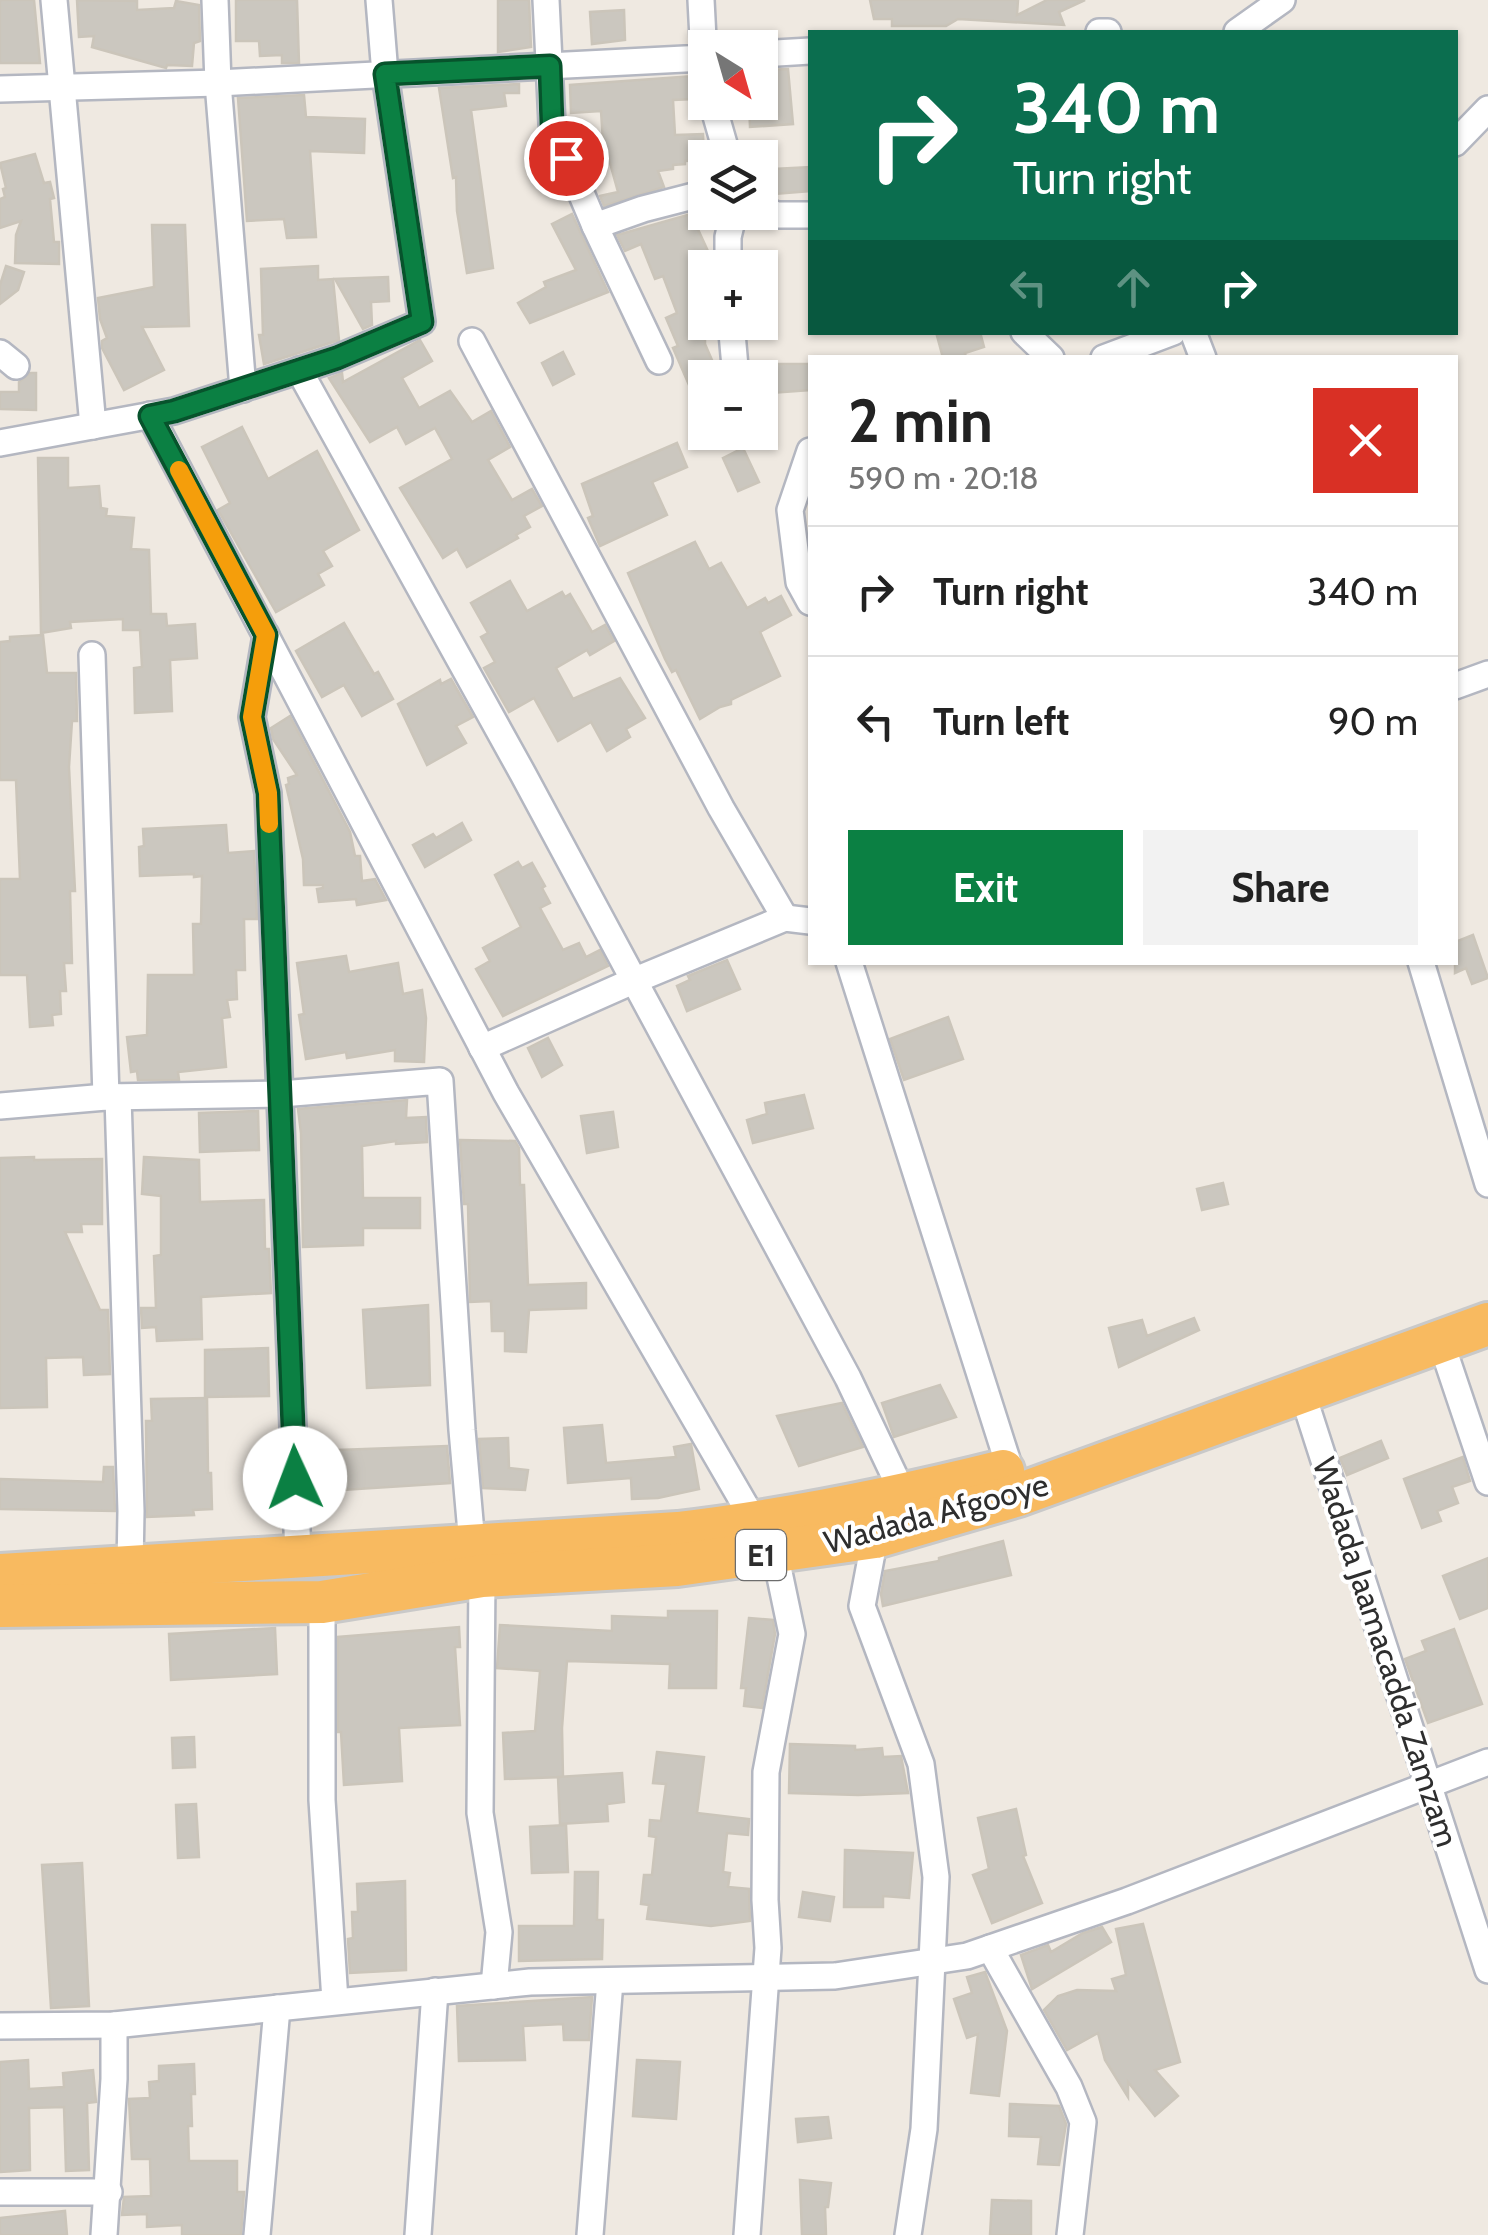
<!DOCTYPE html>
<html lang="en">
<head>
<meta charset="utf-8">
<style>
  body { margin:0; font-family:Cabin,sans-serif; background:#f2f2f2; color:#222; height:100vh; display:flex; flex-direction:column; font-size:38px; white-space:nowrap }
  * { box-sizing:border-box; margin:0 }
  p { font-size:32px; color:#767676 }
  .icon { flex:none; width:55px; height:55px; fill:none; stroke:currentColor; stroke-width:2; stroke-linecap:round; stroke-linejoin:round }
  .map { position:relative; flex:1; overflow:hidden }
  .panel { position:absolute; left:808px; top:355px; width:650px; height:610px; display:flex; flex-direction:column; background:#fff; border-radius:0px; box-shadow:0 2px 8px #0004 }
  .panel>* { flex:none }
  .guide { position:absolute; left:808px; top:30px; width:650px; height:305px; border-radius:0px; box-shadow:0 2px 8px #0004; background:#0b6e4f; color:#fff; overflow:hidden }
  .needle { width:65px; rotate:143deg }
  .tools { position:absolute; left:688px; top:30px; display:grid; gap:20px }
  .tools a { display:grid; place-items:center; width:90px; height:90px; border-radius:0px; background:#fff; box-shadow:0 2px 8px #0004; font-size:50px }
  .pin { position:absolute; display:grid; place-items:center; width:85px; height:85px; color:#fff; margin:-42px; border:5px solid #fff; border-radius:50%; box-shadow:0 2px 10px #0007 }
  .me { position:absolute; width:110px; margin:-55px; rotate:358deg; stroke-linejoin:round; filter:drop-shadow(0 0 8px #0008) }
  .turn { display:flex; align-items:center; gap:35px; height:210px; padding:0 40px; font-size:45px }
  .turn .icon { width:130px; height:130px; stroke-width:2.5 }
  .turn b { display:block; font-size:70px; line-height:85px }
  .lanes { display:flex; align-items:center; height:95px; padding:0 40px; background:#0003; justify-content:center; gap:50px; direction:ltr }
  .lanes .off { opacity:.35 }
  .round { display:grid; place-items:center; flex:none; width:105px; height:105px; border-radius:0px; background:#f2f2f2 }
  .summary { display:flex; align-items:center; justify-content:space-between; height:170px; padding:0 40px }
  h1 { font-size:60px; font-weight:700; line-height:75px }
  .action { display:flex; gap:20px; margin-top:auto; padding:20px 40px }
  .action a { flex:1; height:115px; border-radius:0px; background:#0b8043; color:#fff; font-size:40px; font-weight:700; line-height:115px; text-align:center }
  .action a+a { background:#f2f2f2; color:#222 }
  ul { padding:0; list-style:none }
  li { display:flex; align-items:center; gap:30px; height:130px; padding:0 40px; border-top:2px solid #e0e0e0 }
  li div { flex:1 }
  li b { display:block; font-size:38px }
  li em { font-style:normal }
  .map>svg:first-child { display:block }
</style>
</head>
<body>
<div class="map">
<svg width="1488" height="2235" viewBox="0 0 1488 2235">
  <rect width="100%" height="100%" fill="#efe9e1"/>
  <g fill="#cbc7bf" stroke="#cbc5ba" stroke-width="2.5">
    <polygon points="0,0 34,0 40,63 0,63"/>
    <polygon points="77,0 137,1 137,10 174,8 176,1 199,5 200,41 194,43 192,66 167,65 166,68 92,47 94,36 79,37"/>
    <polygon points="236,0 297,0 299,63 282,63 282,55 260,56 259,41 236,41"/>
    <polygon points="498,0 529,0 531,47 498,52"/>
    <polygon points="870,0 1018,0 1017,15 1047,0 1085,0 1059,12 1064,25 958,19 946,26 892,26 892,19 874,19"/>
    <polygon points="624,10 625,40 592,44 590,12"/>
    <polygon points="788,69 793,124 750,127 749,102 760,102 760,70"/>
    <polygon points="693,76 694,99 673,100 675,135 703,134 704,160 685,161 685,164 673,165 673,169 658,171 664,187 604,206 600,196 618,192 608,156 604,157 601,111 571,113 570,85"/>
    <polygon points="519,84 519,93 504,93 506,106 471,110 493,268 467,273 457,211 456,177 453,178 439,88"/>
    <polygon points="304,95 306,117 365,119 364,153 310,151 316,237 287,238 284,219 247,221 238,98"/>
    <polygon points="35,154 44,183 50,182 54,198 50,199 54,242 59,242 59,264 15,263 16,235 21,221 0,228 0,199 5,197 3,189 6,188 0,163"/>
    <polygon points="810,167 810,191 775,194 774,169"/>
    <polygon points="572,214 608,292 530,323 518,303 546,287 544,282 576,270 552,224"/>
    <polygon points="691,214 712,260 712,268 705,268 705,344 712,360 705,363 705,422 673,348 678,346 666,318 677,313 663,276 655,279 641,244 625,251 617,235"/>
    <polygon points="152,225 185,225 189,326 142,327 164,370 124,390 102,348 102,341 107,338 100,319 98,298 154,287"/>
    <polygon points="6,266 24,272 18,290 0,304 0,285"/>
    <polygon points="318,266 318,280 333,279 339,340 264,364 259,335 263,335 261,269"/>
    <polygon points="388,277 389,301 371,302 372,325 363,329 335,279"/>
    <polygon points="936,332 980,332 984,347 965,353 966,358 943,358"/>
    <polygon points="420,340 432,361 402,378 419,408 450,391 472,422 491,411 510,447 488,460 512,500 532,489 542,506 524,516 530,527 516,535 518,538 467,567 457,549 443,558 400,488 452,459 435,428 406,444 397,427 370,442 329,378 342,373 343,382"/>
    <polygon points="563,352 574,374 553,385 542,363"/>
    <polygon points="777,364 810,364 810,390 771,393 770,384 760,385 760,366"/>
    <polygon points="30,373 36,373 36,410 0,409 0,392 19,392 19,382"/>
    <polygon points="242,427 268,479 317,451 359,530 323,551 332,566 318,574 324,585 276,612 218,510 230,503 202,447"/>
    <polygon points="677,443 687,467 652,482 667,515 600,546 588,518 593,516 582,484"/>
    <polygon points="743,448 759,482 738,491 723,458"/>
    <polygon points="38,458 68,458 68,488 99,486 101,508 107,509 106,516 134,518 131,549 149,550 151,614 166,614 167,626 195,624 197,658 170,660 172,711 135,713 134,668 142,667 140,630 123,630 123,619 70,622 71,628 41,633"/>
    <polygon points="695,542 709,569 721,563 747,608 765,598 768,603 781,596 791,615 760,632 780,676 731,700 731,704 720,707 700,719 676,670 672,672 665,659 628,573"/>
    <polygon points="510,581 527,611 562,592 565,597 570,594 592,632 605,625 614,641 590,655 587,650 556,668 573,699 620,678 645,718 626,729 630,737 607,751 591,722 558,741 534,698 509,712 484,668 495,662 481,637 488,633 471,603"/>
    <polygon points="344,623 374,674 378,672 393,699 362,716 344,685 322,697 296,651"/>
    <polygon points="43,635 47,673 76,673 77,721 72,721 69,767 75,891 70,891 72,963 64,963 66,991 60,991 61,1014 52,1015 53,1025 30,1027 27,975 0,975 0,879 20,879 16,780 0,780 0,642 10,641 10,637"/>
    <polygon points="451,679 473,717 456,726 466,743 427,765 398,704 440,680 441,684"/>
    <polygon points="290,716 350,832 355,856 360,856 362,881 375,879 386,900 357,905 356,899 319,902 317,889 323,888 323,885 304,885 303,859 286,785 289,784 288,778 297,775 273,739 271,728"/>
    <polygon points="462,823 471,840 425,867 413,845 433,834 436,838"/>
    <polygon points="226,825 228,853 254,851 257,919 244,919 245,970 236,970 237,999 227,1000 230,1017 222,1018 226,1067 178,1072 179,1080 138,1080 137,1071 131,1072 127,1037 147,1035 148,975 194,975 193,924 201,924 202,876 194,877 194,874 140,876 139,847 144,846 143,829"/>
    <polygon points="518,862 522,868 532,863 545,886 542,888 550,903 540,908 563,950 579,943 586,957 600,950 608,966 503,1016 476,969 490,961 483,948 521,927 495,875"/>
    <polygon points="1473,935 1488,978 1472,984 1466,968 1455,973 1455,942"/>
    <polygon points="346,956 349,972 398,963 403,994 422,990 426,1018 424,1062 395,1061 395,1050 347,1058 346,1052 306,1059 299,1015 304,1014 297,963"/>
    <polygon points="727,960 740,989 687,1011 677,986 690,980 688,976"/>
    <polygon points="948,1017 963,1059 904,1080 890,1039"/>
    <polygon points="548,1038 562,1065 542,1077 528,1048"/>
    <polygon points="804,1095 813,1128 753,1143 747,1120 767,1114 765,1103"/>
    <polygon points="407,1100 406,1118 426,1117 427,1142 396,1144 396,1141 362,1146 363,1198 420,1198 420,1228 363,1228 363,1245 303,1247 301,1133 298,1109"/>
    <polygon points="258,1111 259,1150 200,1152 199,1113"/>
    <polygon points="613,1112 618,1147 587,1153 581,1116"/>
    <polygon points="460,1140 515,1141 519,1148 520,1185 524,1185 528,1285 586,1283 586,1308 529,1310 526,1352 505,1351 505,1331 492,1331 491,1301 470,1302 468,1204 464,1204"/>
    <polygon points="34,1157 34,1160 102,1159 102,1224 81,1224 82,1232 65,1232 100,1310 108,1310 110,1374 84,1375 83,1357 46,1358 47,1407 0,1408 0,1158"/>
    <polygon points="144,1157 199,1160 200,1202 264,1200 265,1249 269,1249 271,1293 201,1297 202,1339 157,1341 156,1327 142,1328 141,1308 156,1308 154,1256 161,1255 161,1196 142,1194"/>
    <polygon points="1223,1183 1228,1204 1202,1210 1197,1189"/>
    <polygon points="428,1305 430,1385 367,1388 363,1310"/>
    <polygon points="1194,1318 1199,1330 1119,1367 1109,1328 1142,1320 1147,1336"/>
    <polygon points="268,1348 269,1396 205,1397 205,1350"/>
    <polygon points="940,1385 956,1417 894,1437 882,1403"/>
    <polygon points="207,1398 208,1473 211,1473 212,1509 193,1510 194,1515 147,1517 146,1421 152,1421 151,1399"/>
    <polygon points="842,1403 863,1447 799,1466 777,1416"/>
    <polygon points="602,1425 606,1463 676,1457 674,1447 691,1444 699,1489 658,1498 632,1499 631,1478 568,1483 564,1428"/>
    <polygon points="508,1438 509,1468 528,1470 525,1490 483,1488 479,1439"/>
    <polygon points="1381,1441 1388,1458 1347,1475 1340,1458"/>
    <polygon points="447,1446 450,1483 312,1492 310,1451"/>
    <polygon points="1463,1457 1470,1481 1452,1487 1458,1503 1437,1511 1441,1521 1422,1528 1404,1479"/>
    <polygon points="104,1467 113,1467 115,1511 0,1509 0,1479 103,1482"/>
    <polygon points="1003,1541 1011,1575 883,1606 881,1594 885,1571 939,1561 939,1558"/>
    <polygon points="1488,1558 1488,1608 1460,1619 1443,1576"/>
    <polygon points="668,1611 717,1611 716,1688 669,1688 670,1664 567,1661 562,1728 563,1777 505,1779 503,1733 535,1731 540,1671 497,1668 500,1625 612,1631 612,1616 668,1618"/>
    <polygon points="749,1618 773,1620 775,1634 762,1708 744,1706 746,1688 741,1688"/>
    <polygon points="459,1627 460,1647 455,1647 460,1725 399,1728 402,1781 344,1785 341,1732 338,1732 338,1637"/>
    <polygon points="275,1628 277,1674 171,1680 169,1634"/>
    <polygon points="1454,1629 1482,1704 1428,1723 1405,1659 1426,1651 1422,1641"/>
    <polygon points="194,1737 195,1767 173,1768 172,1738"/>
    <polygon points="790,1744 855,1746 855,1750 882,1748 883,1757 901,1756 908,1793 858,1795 789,1793"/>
    <polygon points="657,1752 704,1757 697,1813 749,1819 748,1835 727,1833 723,1872 730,1873 728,1887 749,1889 750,1921 711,1926 647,1919 649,1905 641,1904 644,1875 652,1875 656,1837 649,1836 650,1820 661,1821 666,1784 653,1783"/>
    <polygon points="622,1773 624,1802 607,1804 608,1821 560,1824 558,1777"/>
    <polygon points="196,1804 199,1857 178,1858 176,1805"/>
    <polygon points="1016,1809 1026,1855 1023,1856 1042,1903 992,1923 973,1875 989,1869 978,1818"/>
    <polygon points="566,1825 568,1872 532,1873 530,1827"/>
    <polygon points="845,1850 913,1853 909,1898 883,1896 883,1907 844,1907"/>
    <polygon points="82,1863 89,2006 51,2008 42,1865"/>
    <polygon points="575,1872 598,1872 597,1920 603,1920 602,1959 519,1961 519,1926 574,1926"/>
    <polygon points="405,1881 406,1970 350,1973 348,1939 353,1938 352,1912 358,1912 357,1884"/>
    <polygon points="803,1892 834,1897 830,1921 799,1917"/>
    <polygon points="1143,1924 1180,2062 1155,2070 1178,2096 1155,2116 1128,2082 1128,2097 1105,2060 1098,2033 1067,2050 1044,2010 1058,1996 1077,1990 1116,1991 1112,1979 1126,1975 1116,1929"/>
    <polygon points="1102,1927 1111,1942 1032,1989 1021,1955 1048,1945 1051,1952 1083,1933"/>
    <polygon points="985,1972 1007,2031 999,2096 971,2093 978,2034 967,2038 954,1999 972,1993 967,1977"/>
    <polygon points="592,1997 589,2040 564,2040 563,2024 523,2026 525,2060 459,2061 457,2006"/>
    <polygon points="28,2060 29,2089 64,2087 63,2073 93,2070 96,2102 87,2103 89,2170 66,2171 64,2107 29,2108 30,2170 0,2172 0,2062"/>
    <polygon points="637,2060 680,2062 676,2119 633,2116"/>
    <polygon points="194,2064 195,2094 191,2094 192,2126 188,2126 189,2161 237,2161 237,2192 244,2192 241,2235 182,2235 182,2225 147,2227 147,2214 122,2215 124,2197 151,2196 150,2159 132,2159 129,2099 150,2098 149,2082 159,2081 159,2066"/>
    <polygon points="1010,2104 1059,2106 1066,2124 1059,2165 1038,2164 1041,2137 1009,2136"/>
    <polygon points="828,2117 831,2138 798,2142 796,2119"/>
    <polygon points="800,2180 831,2183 828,2207 825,2207 826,2235 802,2235"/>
    <polygon points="992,2200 1031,2201 1031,2235 990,2235"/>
    <polygon points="65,2211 67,2235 0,2235 0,2218"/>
  </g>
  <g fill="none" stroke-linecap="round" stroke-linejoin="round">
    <defs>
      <g id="minor">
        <polyline points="54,0 93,426"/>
        <polyline points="215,0 218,83 243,389"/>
        <polyline points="546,0 552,124 595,226"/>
        <polyline points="1099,32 1108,32"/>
        <polyline points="1237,32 1282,0"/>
        <polyline points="760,54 810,51"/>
        <polyline points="0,89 218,83 704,58 701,0"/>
        <polyline points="712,102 728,158"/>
        <polyline points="1455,143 1488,109"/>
        <polyline points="760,208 777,215 810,215"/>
        <polyline points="728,268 728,237 734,212"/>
        <polyline points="731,322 736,378"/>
        <polyline points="1024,332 1051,358"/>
        <polyline points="1193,332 1203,358"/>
        <polyline points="472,341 721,808 785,918"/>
        <polyline points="0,353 16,366"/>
        <polyline points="1104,358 1173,332"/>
        <polyline points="659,361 595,226 643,209 705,193"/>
        <polyline points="299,370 523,774 848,1378 904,1496"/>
        <polyline points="150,415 506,1093 756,1524"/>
        <polyline points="0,443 174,411 337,358 422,322 385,74 379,0"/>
        <polyline points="810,451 790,510 799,582 810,602"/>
        <polyline points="266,635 252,717 268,793 298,1555"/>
        <polyline points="92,655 106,1097"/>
        <polyline points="1455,686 1488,674"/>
        <polyline points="849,962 1010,1469"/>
        <polyline points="1421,962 1488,1184"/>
        <polyline points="482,1048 633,981 785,918 810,921"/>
        <polyline points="118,1097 131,1511 130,1567"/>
        <polyline points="0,1106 106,1097 281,1094 440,1081 462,1430 472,1544"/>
        <polyline points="1441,1342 1488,1482"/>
        <polyline points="1302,1392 1488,1970"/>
        <polyline points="875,1537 862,1606 921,1764 936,1877 924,2129 908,2235"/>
        <polyline points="482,1576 480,1813 499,1932 494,1986"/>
        <polyline points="322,1602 322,1800 335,2001"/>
        <polyline points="990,1948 1069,2087 1083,2122 1070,2235"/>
        <polyline points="0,2026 114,2025 530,1982 835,1976 967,1956 1127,1901 1488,1762"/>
        <polyline points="0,2192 109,2192"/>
        <polyline points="104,2235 114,2079 114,2025"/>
        <polyline points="257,2235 277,2008"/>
        <polyline points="418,2235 435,1991"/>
        <polyline points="590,2235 610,1981"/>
        <polyline points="747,2235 768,1948 765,1900 766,1772 792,1634 775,1553"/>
      </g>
      <g id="trunk">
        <path d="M0 1575 678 1533C789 1520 895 1498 1003 1471"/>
        <polyline points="0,1606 322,1602 482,1576 677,1565 875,1537 1018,1495 1488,1324"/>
      </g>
    </defs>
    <use href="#minor" stroke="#b4b7c1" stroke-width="30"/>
    <use href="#trunk" stroke="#c9c9c9" stroke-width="48"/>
    <use href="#minor" stroke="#fff" stroke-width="25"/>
    <use href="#trunk" stroke="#f8ba60" stroke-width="42"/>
  </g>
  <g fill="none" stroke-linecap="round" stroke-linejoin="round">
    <defs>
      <polyline id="route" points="295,1478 268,793 252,717 266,635 150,416 174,411 337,358 422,322 385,74 550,66 552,124 566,158"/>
    </defs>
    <use href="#route" stroke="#07532c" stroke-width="25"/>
    <use href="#route" stroke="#0b8043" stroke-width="18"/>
    <polyline stroke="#f59e0b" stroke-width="18" points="179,470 266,635 252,717 268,793 269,824"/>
  </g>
  <g text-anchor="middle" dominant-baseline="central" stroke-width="8" stroke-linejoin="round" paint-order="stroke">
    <rect fill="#fff" stroke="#6d6d6d" stroke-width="2.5" x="736" y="1530" width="50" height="50" rx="8"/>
    <g font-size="30" font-weight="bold" fill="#2e2e2e">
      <text x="761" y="1555">E1</text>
    </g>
    <g font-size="32" fill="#2e2e2e" stroke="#fff">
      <text transform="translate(936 1513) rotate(-15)">Wadada Afgooye</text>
      <text transform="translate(1386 1652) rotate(72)">Wadada Jaamacadda Zamzam</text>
    </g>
  </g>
</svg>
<div class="tools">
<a><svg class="needle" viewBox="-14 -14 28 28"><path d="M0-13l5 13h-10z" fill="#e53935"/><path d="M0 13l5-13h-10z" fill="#767676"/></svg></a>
<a><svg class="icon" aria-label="layers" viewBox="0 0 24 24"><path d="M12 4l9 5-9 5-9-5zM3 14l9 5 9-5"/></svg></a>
<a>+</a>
<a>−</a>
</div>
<div class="pin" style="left:566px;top:158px;background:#d93025"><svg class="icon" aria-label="arrive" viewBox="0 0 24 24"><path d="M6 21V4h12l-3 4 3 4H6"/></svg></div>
<svg class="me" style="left:295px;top:1478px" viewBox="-20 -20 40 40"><circle r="19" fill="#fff"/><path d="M0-13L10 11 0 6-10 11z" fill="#0b8043"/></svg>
<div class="guide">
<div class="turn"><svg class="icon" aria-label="right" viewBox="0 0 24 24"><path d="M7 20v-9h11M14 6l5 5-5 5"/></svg><div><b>340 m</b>Turn right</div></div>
<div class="lanes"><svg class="icon off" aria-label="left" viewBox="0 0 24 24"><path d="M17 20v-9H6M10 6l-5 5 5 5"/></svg><svg class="icon off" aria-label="ahead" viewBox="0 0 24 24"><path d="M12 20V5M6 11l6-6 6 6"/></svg><svg class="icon" aria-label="right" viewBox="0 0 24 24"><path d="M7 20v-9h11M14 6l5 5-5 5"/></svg></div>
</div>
<section class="panel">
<div class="summary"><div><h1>2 min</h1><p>590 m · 20:18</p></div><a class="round" style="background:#d93025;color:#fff"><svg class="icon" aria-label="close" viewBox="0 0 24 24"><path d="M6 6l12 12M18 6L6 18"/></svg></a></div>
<ul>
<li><svg class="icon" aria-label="right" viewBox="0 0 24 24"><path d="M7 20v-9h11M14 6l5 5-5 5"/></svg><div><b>Turn right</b></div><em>340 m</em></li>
<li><svg class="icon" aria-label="left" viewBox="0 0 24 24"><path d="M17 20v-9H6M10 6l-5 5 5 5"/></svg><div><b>Turn left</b></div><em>90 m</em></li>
</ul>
<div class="action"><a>Exit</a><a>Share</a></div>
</section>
</div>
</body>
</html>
